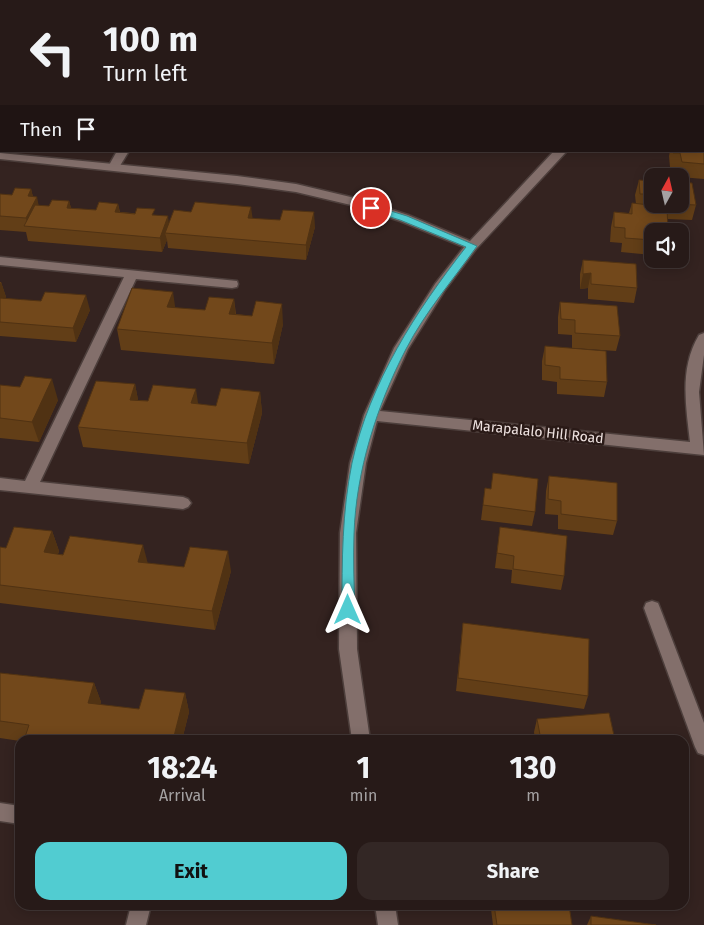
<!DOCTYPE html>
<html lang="en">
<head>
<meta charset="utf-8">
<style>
  body { margin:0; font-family:"Fira Sans",sans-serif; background:#332725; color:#f1f3f6; height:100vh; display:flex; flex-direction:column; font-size:19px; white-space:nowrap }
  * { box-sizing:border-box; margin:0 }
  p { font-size:16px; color:#a4a1a2 }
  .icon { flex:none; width:28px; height:28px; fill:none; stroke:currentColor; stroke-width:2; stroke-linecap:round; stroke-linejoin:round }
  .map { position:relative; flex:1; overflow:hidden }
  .panel { position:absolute; left:15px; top:735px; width:674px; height:175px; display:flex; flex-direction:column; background:#271a18; border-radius:15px; box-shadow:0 2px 12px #0003,0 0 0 1px #433837 }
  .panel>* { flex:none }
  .top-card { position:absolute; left:0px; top:0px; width:705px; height:152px; box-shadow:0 2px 12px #0003,0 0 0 1px #433837; background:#271a18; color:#f1f3f6; overflow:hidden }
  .needle { width:32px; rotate:8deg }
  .tools { position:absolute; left:644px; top:168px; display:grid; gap:10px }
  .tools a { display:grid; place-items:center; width:45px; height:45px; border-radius:10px; background:#271a18; box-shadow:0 2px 12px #0003,0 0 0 1px #433837; font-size:25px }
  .pin { position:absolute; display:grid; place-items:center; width:42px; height:42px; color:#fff; margin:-21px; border:2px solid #fff; border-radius:50%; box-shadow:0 1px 5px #0007 }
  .me { position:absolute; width:55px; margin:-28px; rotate:0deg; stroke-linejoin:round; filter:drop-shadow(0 0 4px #0008) }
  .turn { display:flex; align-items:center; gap:18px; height:105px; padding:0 20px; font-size:22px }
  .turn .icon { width:65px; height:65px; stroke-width:2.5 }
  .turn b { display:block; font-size:35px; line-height:42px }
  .then { display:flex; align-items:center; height:48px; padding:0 20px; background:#0003; gap:10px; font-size:19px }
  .eta { display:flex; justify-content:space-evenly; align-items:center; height:85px; text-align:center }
  .eta b { font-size:30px; font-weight:700; line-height:35px }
  .action { display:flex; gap:10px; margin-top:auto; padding:10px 20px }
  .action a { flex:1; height:58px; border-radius:15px; background:#51ccd1; color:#111; font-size:20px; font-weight:700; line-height:58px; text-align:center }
  .action a+a { background:#332725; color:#f1f3f6 }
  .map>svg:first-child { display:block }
</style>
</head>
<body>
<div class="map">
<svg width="704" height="925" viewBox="0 0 704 925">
  <rect width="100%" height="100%" fill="#342320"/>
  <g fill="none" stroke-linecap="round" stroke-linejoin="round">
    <defs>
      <g id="lane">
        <polygon points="117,151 129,151 118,169 110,169 108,167"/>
        <polygon points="0,257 237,281 238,284 237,287 232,288 136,279 40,482 183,497 188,499 191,503 188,507 183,509 0,490 0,478 25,481 124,277 0,265"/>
        <polygon points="0,803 20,806 20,824 0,821"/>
        <polygon points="131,905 151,905 146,925 126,925"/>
      </g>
      <g id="street">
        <polygon points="596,0 609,0 610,1 597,1"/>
        <path d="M554 151H567L476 249 445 290 408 349 380 411 690 442C686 406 679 368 699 335L704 333V355L699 392 704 455 377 421 366 463 356 533 357 649 370 740H352L339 649 340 533 350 463 364 415 394 348 435 284 464 247 400 221 351 205 296 192 237 184 0 159V153L237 176 296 184 359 199 408 215 470 241Z"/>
        <polygon points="652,601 658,603 660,608 704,723 704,755 698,753 695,747 644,608 646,603"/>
        <polygon points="375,905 395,905 398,925 378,925"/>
      </g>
    </defs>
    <use href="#lane" stroke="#4d3f3c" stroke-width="3"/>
    <use href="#street" stroke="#4d3f3c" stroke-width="3"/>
    <use href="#lane" fill="#836f6b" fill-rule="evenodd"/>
    <use href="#street" fill="#836f6b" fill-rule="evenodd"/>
  </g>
  <g fill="#623e17">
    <polygon points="478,0 538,0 540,1 481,1"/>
    <polygon points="704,143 704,179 680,177 680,176 678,176 677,168 670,167 669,156 670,151 704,151"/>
    <polygon points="639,180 652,181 652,204 680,204 696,205 692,220 667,219 652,231 652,255 621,252 622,243 610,242 611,227 614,212 629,213 632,203 636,204 635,195"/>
    <polygon points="31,189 33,197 39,206 49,206 69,201 71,208 96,210 118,204 120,212 156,215 169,224 252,218 315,227 306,260 168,248 167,240 162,252 28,241 26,232 0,230 0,194 12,195"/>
    <polygon points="583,260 637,288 634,303 588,299 588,288 580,289 580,274"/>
    <polygon points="0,282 1,282 6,297 5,298 90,310 76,342 0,336"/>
    <polygon points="234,299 236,314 252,316 283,324 274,364 121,350 117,329 175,308 205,310"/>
    <polygon points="560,302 620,336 616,351 572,348 572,335 558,334 558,317"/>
    <polygon points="545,346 607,382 604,397 557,394 557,382 542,380 542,361"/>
    <polygon points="135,384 138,400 216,406 260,392 262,413 249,464 83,447 78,427"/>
    <polygon points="0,385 58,400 39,442 0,438"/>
    <polygon points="549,476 617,521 613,535 558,529 558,515 545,514 546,491"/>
    <polygon points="485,488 535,512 532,526 481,520"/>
    <polygon points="500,527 564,576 561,590 511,583 512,570 495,568"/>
    <polygon points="52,531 59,551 58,554 184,567 231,571 215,630 0,603 0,547 6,548"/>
    <polygon points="463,623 588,696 584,709 456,691"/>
    <polygon points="0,673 94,683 101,702 100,705 139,709 185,693 189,712 182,740 20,740 20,741 0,738"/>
    <polygon points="537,719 615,740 535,740 534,732"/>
    <polygon points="492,905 569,905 572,925 493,925 491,909"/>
    <polygon points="591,916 656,925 587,925"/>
  </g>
  <g fill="#503213">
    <polygon points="31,189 34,201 37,197 40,212 28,227 26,218 28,196"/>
    <polygon points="69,201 73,216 67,208"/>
    <polygon points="118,204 121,219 115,212"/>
    <polygon points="251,207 253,221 248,218"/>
    <polygon points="314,212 315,227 306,260 306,245"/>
    <polygon points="168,216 170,231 165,233 167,240 162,252 160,238"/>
    <polygon points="591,273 588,288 580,289 583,274"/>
    <polygon points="1,282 6,297 0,309 0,284"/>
    <polygon points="173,292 176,313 167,307"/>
    <polygon points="86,295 90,310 76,342 73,328"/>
    <polygon points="234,299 236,320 229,314"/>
    <polygon points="282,304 283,324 274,364 272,343"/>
    <polygon points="52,379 58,400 39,442 32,422"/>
    <polygon points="135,384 139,405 130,400"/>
    <polygon points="196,389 199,410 191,403"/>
    <polygon points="260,392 262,413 249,464 247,443"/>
    <polygon points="52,531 59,551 51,572 44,552"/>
    <polygon points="143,545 148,564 138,562"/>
    <polygon points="228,551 231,571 215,630 212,611"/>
    <polygon points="94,683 101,702 94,722 88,703"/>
    <polygon points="185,693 189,712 182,740 173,740"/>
  </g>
  <g fill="#72481b" stroke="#503213">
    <polygon points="502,0 538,0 540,1 499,1"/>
    <polygon points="704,143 704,164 682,162 680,153 673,153 673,151 704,151"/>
    <polygon points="639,180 652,181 652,202 649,202 648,194 640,194"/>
    <polygon points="680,182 692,183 696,205 673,204 680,204"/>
    <polygon points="15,188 31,189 28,196 37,197 26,218 0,216 0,194 12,195"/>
    <polygon points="52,200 69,201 67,208 96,210 99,202 118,204 115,212 135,214 137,208 155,209 152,215 168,216 160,238 24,226 35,205 49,206"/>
    <polygon points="195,202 251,207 248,218 280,220 283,210 314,212 306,245 165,233 174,210 191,212"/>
    <polygon points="632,203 667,207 668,231 652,231 652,240 625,238 625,228 614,227 614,212 632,214"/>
    <polygon points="583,260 636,264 637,288 591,284 591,273 583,274"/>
    <polygon points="132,288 173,292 167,307 205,310 209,297 234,299 229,314 252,316 256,301 282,304 272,343 117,329"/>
    <polygon points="45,292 86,295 73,328 0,322 0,298 41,301"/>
    <polygon points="560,302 617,306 620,336 575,333 575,320 561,319"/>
    <polygon points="545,346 606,351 607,382 560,379 560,367 545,365"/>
    <polygon points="25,376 52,379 32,422 0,418 0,385 20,387"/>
    <polygon points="96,381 135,384 130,400 148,401 153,385 196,389 191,403 216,406 221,388 260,392 247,443 78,427"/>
    <polygon points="493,473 538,479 535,512 483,505 485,488 491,489"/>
    <polygon points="549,476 617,483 617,521 561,514 561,501 548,499"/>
    <polygon points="14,527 52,531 44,552 63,555 70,536 143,545 138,562 184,567 190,547 228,551 212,611 0,585 0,547 6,548"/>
    <polygon points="500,527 567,536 564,576 513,569 514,556 497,553"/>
    <polygon points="463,623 589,639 588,696 458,678"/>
    <polygon points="0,673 94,683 88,703 139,709 145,689 185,693 173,740 24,740 29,725 0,721"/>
    <polygon points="609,713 615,740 541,740 537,719"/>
    <polygon points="494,905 569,905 572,925 497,925"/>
    <polygon points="591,916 656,925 591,925"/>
  </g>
  <path fill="#51ccd1" stroke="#358588" d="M371 205 407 216 477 246C453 280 425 312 406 349 377 405 356 471 354 534 353 559 354 585 355 610L353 614 348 615 344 614 342 610C342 561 342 512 352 463 370 382 416 311 466 247L400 220 368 210 367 208Z"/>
  <g text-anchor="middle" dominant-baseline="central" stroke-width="5" stroke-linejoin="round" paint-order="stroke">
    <g font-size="14" fill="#ede1df" stroke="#2a1a17">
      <text transform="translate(538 432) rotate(6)">Marapalalo Hill Road</text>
    </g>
  </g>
</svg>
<div class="tools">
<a><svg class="needle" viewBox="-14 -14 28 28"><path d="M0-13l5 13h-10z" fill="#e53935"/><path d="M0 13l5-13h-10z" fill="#a4a1a2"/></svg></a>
<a><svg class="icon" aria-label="sound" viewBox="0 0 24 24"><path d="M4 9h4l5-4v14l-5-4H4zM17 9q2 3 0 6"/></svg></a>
</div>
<div class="pin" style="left:371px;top:208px;background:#d93025"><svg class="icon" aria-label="arrive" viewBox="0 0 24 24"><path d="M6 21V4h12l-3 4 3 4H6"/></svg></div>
<svg class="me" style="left:348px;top:610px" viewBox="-20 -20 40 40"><path d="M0-17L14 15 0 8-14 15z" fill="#51ccd1" stroke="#fff" stroke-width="4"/></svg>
<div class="top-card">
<div class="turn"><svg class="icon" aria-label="left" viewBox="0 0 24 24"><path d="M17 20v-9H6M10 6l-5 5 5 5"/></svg><div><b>100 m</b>Turn left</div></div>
<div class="then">Then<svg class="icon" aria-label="arrive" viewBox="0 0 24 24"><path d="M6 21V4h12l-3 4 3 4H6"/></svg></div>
</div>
<section class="panel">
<div class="eta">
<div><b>18:24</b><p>Arrival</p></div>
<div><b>1</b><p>min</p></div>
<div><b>130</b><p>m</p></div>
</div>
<div class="action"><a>Exit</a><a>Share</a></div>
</section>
</div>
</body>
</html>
